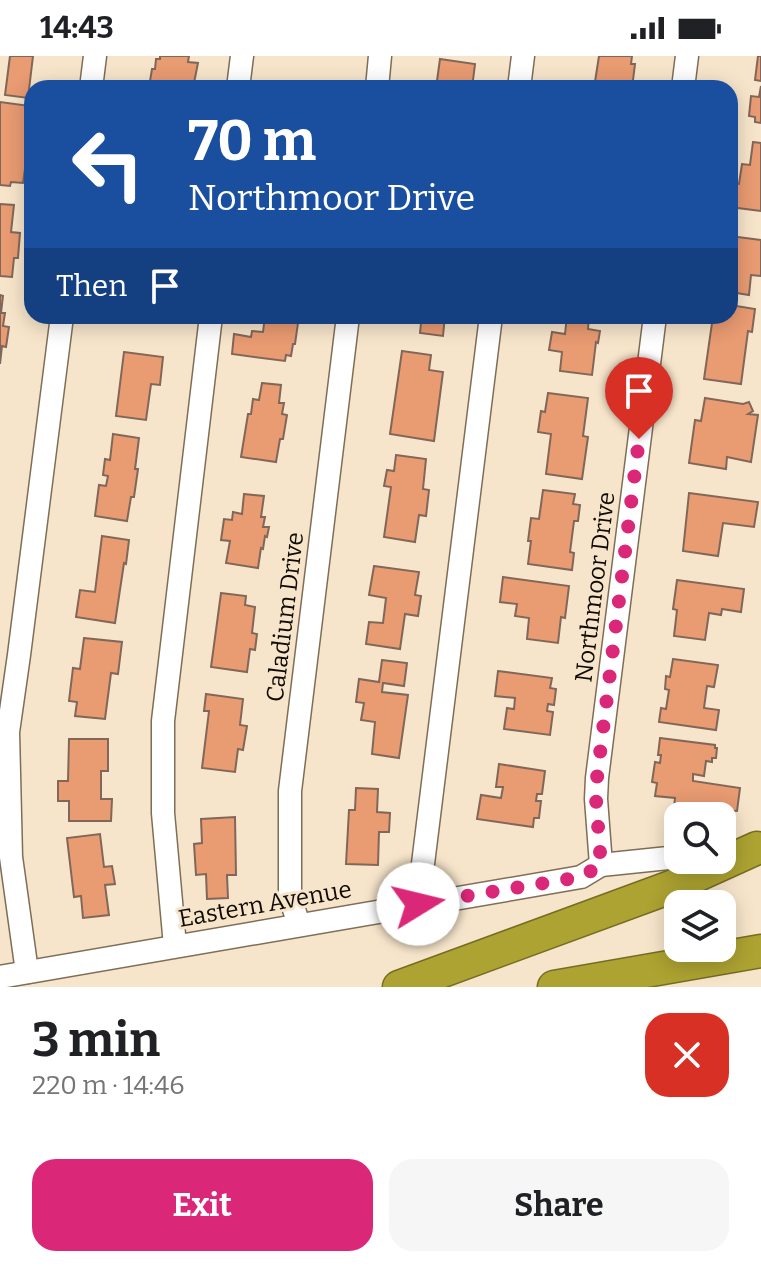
<!DOCTYPE html>
<html lang="en">
<head>
<meta charset="utf-8">
<style>
  body { margin:0; font-family:Bitter,serif; background:#f6f6f6; color:#202124; height:100vh; display:flex; flex-direction:column; font-size:30px; white-space:nowrap }
  * { box-sizing:border-box; margin:0 }
  p { font-size:26px; color:#757577 }
  .icon { flex:none; width:44px; height:44px; fill:none; stroke:currentColor; stroke-width:2; stroke-linecap:round; stroke-linejoin:round }
  .map { position:relative; height:931px; overflow:hidden }
  .side { display:flex; flex-direction:column; background:#fff; flex:1 }
  .side>* { flex:none }
  .hud { position:absolute; left:24px; top:24px; width:714px; height:244px; border-radius:24px; box-shadow:0 4px 20px #0003; background:#1a4fa0; color:#fff; overflow:hidden }
  .tools { position:absolute; left:664px; top:746px; display:grid; gap:16px }
  .tools a { display:grid; place-items:center; width:72px; height:72px; border-radius:16px; background:#fff; box-shadow:0 4px 20px #0003; font-size:40px }
  .pin { position:absolute; display:grid; place-items:center; width:68px; height:68px; color:#fff; margin:-82px -34px; border-radius:50% 50% 50% 0; rotate:-45deg; box-shadow:0 0 8px #0007 }
  .pin .icon { rotate:45deg }
  .me { position:absolute; width:88px; margin:-44px; rotate:81deg; stroke-linejoin:round; filter:drop-shadow(0 0 6px #0008) }
  .turn { display:flex; align-items:center; gap:28px; height:168px; padding:0 32px; font-size:36px }
  .turn .icon { width:104px; height:104px; stroke-width:2.5 }
  .turn b { display:block; font-size:56px; line-height:68px }
  .then { display:flex; align-items:center; height:76px; padding:0 32px; background:#0003; gap:16px; font-size:30px }
  .round { display:grid; place-items:center; flex:none; width:84px; height:84px; border-radius:24px; background:#f6f6f6 }
  .summary { display:flex; align-items:center; justify-content:space-between; height:136px; padding:0 32px }
  h1 { font-size:48px; font-weight:700; line-height:60px }
  .action { display:flex; gap:16px; margin-top:auto; padding:16px 32px }
  .action a { flex:1; height:92px; border-radius:24px; background:#db2777; color:#fff; font-size:32px; font-weight:700; line-height:92px; text-align:center }
  .action a+a { background:#f6f6f6; color:#202124 }
  .status { display:flex; justify-content:space-between; align-items:center; height:56px; padding:0 40px; background:#fff; direction:ltr }
  .status svg { height:22px; fill:currentColor }
  .map>svg:first-child { display:block }
</style>
</head>
<body>
<div class="status"><b>14:43</b><svg viewBox="0 0 49 12"><path d="M0 12V9h3v3zM5 12V6h3v6zM10 12V3h3v9zM15 12V0h3v12zM26 1h20v11H26zM47 4h2v5h-2z"/></svg></div>
<div class="map">
<svg width="761" height="931" viewBox="0 0 761 931">
  <rect width="100%" height="100%" fill="#f7e5cb"/>
  <g fill="#e99b72" stroke="#81675a" stroke-width="2">
    <polygon points="10,0 33,0 28,42 5,39"/>
    <polygon points="160,0 189,0 188,6 198,7 193,32 149,31 152,13 155,13 156,3 160,3"/>
    <polygon points="599,0 632,0 631,8 635,8 632,32 594,32"/>
    <polygon points="758,0 761,0 761,25 755,24"/>
    <polygon points="440,3 475,8 472,32 436,32"/>
    <polygon points="761,30 761,67 755,66 755,61 749,60 751,40 759,41"/>
    <polygon points="0,46 30,50 27,69 30,69 29,80 32,81 32,86 29,106 26,106 23,127 11,126 10,130 0,129"/>
    <polygon points="753,86 761,87 761,155 730,151 730,127 739,128 742,108 750,109"/>
    <polygon points="0,148 14,149 11,176 20,177 18,202 14,202 12,221 0,220"/>
    <polygon points="730,180 761,184 761,220 751,219 749,239 730,236"/>
    <polygon points="0,239 3,240 1,257 5,257 3,270 9,271 6,291 2,290 0,308"/>
    <polygon points="730,249 755,253 752,276 748,275 741,328 704,323 713,260 730,260"/>
    <polygon points="265,260 299,260 295,288 293,288 291,300 286,299 285,305 232,298 234,278 251,281 252,275 263,276"/>
    <polygon points="409,260 445,260 443,280 420,277 421,267 408,265"/>
    <polygon points="567,260 589,260 588,273 600,275 598,287 596,286 592,319 560,315 562,296 549,294 552,276 565,278"/>
    <polygon points="402,295 431,299 429,314 443,316 434,385 390,378"/>
    <polygon points="124,296 163,301 160,329 151,328 146,364 116,360"/>
    <polygon points="262,327 281,329 279,347 284,347 282,358 287,359 283,383 280,383 276,406 241,401 248,358 251,358 253,343 259,344"/>
    <polygon points="548,337 588,342 583,380 588,381 582,423 546,418 551,378 538,376 541,355 545,356"/>
    <polygon points="705,342 743,348 749,346 753,355 748,358 758,359 751,406 727,401 726,413 689,407 695,364 701,365"/>
    <polygon points="113,378 139,382 135,413 138,413 134,441 131,441 127,465 95,460 99,429 106,430 108,420 103,419 105,403 110,404"/>
    <polygon points="396,399 426,403 423,433 429,434 426,460 419,459 415,486 384,481 391,431 384,430 387,414 394,415"/>
    <polygon points="543,434 575,438 573,448 580,449 578,465 574,465 570,496 574,497 572,514 528,508 531,485 528,485 531,462 539,463"/>
    <polygon points="689,437 758,446 754,471 723,467 718,500 683,495"/>
    <polygon points="244,438 264,440 261,461 265,461 263,471 269,471 267,481 265,480 263,493 261,492 258,512 226,507 230,485 221,484 224,463 232,464 233,456 242,458"/>
    <polygon points="102,480 129,484 126,508 124,507 115,567 76,561 80,534 95,536"/>
    <polygon points="374,510 419,516 415,539 421,540 418,560 405,558 400,593 366,588 369,566 383,567 386,542 369,539"/>
    <polygon points="503,521 569,530 565,562 561,561 558,587 527,583 529,562 515,560 517,548 500,546"/>
    <polygon points="677,524 744,533 741,556 722,553 721,559 709,557 705,584 674,580 677,554 673,553"/>
    <polygon points="221,537 246,540 245,549 255,551 252,577 257,578 255,594 250,593 247,616 211,611"/>
    <polygon points="84,582 122,586 118,618 111,617 105,663 75,660 77,646 69,645 73,612 80,613"/>
    <polygon points="673,603 718,609 714,631 707,630 704,652 719,654 716,674 659,666 661,652 666,653 669,634 665,633 666,620 670,621"/>
    <polygon points="382,604 407,607 404,630 383,627 382,636 408,639 399,702 372,698 375,666 361,664 364,647 356,646 359,623 379,626"/>
    <polygon points="498,615 552,622 550,632 556,633 554,649 548,648 547,655 553,656 550,679 504,673 507,652 514,653 515,642 495,640"/>
    <polygon points="206,638 243,643 240,669 247,670 243,694 238,693 235,716 202,712 209,655 204,655"/>
    <polygon points="660,682 715,689 715,692 717,692 716,702 712,702 712,706 706,705 704,720 693,718 693,725 740,732 737,755 725,754 726,751 719,751 718,753 700,751 699,754 674,751 675,742 655,740 657,727 652,726 655,706 660,707 661,699 658,699"/>
    <polygon points="69,683 108,683 108,715 101,715 101,743 112,743 111,765 69,765 69,745 58,745 58,725 68,725"/>
    <polygon points="499,708 545,715 542,738 537,738 536,745 541,745 539,762 534,762 533,771 477,763 481,739 501,742 503,731 496,731"/>
    <polygon points="356,732 378,733 377,756 390,757 389,776 379,776 378,809 346,808 349,754 355,754"/>
    <polygon points="235,761 236,819 227,819 228,842 207,843 206,818 196,819 194,788 202,787 201,763"/>
    <polygon points="100,778 104,811 112,810 115,828 105,829 109,859 83,862 81,840 74,841 67,782"/>
  </g>
  <g fill="none" stroke-linecap="round" stroke-linejoin="round">
    <defs>
      <g id="minor">
        <polyline points="91,32 95,0"/>
        <polyline points="238,32 242,0"/>
        <polyline points="377,32 380,0"/>
        <polyline points="519,32 523,0"/>
        <polyline points="683,32 687,0"/>
        <polyline points="601,809 596,743 597,722 655,260"/>
        <polyline points="418,848 491,260"/>
        <polyline points="299,869 290,841 290,735 348,260"/>
        <polyline points="175,890 163,757 163,665 211,260"/>
        <polyline points="27,916 11,801 8,676 19,599 62,260"/>
        <polyline points="0,921 581,821 601,809 678,801"/>
      </g>
      <g id="highway">
        <polyline points="399,931 671,831 757,792"/>
        <polyline points="554,931 761,895"/>
      </g>
    </defs>
    <use href="#minor" stroke="#7e6e58" stroke-width="25"/>
    <use href="#highway" stroke="#766d22" stroke-width="35"/>
    <use href="#minor" stroke="#fff" stroke-width="22"/>
    <use href="#highway" stroke="#ada332" stroke-width="32"/>
  </g>
  <g fill="none" stroke-linecap="round" stroke-linejoin="round">
    <polyline stroke="#db2777" stroke-width="14" stroke-dasharray="0 25.2" points="418,848 581,821 601,809 596,743 597,722 639,383"/>
  </g>
  <g text-anchor="middle" dominant-baseline="central" stroke-width="6" stroke-linejoin="round" paint-order="stroke">
    <g font-size="24" fill="#100a04" stroke="#f7e5cb">
      <text transform="translate(595 531) rotate(-83)">Northmoor Drive</text>
      <text transform="translate(285 561) rotate(-83)">Caladium Drive</text>
      <text transform="translate(265 848) rotate(-10)">Eastern Avenue</text>
    </g>
  </g>
</svg>
<div class="tools">
<a><svg class="icon" aria-label="search" viewBox="0 0 24 24"><circle cx="10" cy="10" r="6"/><path d="M15 15l6 6"/></svg></a>
<a><svg class="icon" aria-label="layers" viewBox="0 0 24 24"><path d="M12 4l9 5-9 5-9-5zM3 14l9 5 9-5"/></svg></a>
</div>
<div class="pin" style="left:639px;top:383px;background:#d93025"><svg class="icon" aria-label="arrive" viewBox="0 0 24 24"><path d="M6 21V4h12l-3 4 3 4H6"/></svg></div>
<svg class="me" style="left:418px;top:848px" viewBox="-20 -20 40 40"><circle r="19" fill="#fff"/><path d="M0-13L10 11 0 6-10 11z" fill="#db2777"/></svg>
<div class="hud">
<div class="turn"><svg class="icon" aria-label="left" viewBox="0 0 24 24"><path d="M17 20v-9H6M10 6l-5 5 5 5"/></svg><div><b>70 m</b>Northmoor Drive</div></div>
<div class="then">Then<svg class="icon" aria-label="arrive" viewBox="0 0 24 24"><path d="M6 21V4h12l-3 4 3 4H6"/></svg></div>
</div>
</div>
<section class="side">
<div class="summary"><div><h1>3 min</h1><p>220 m · 14:46</p></div><a class="round" style="background:#d93025;color:#fff"><svg class="icon" aria-label="close" viewBox="0 0 24 24"><path d="M6 6l12 12M18 6L6 18"/></svg></a></div>
<div class="action"><a>Exit</a><a>Share</a></div>
</section>
</body>
</html>
